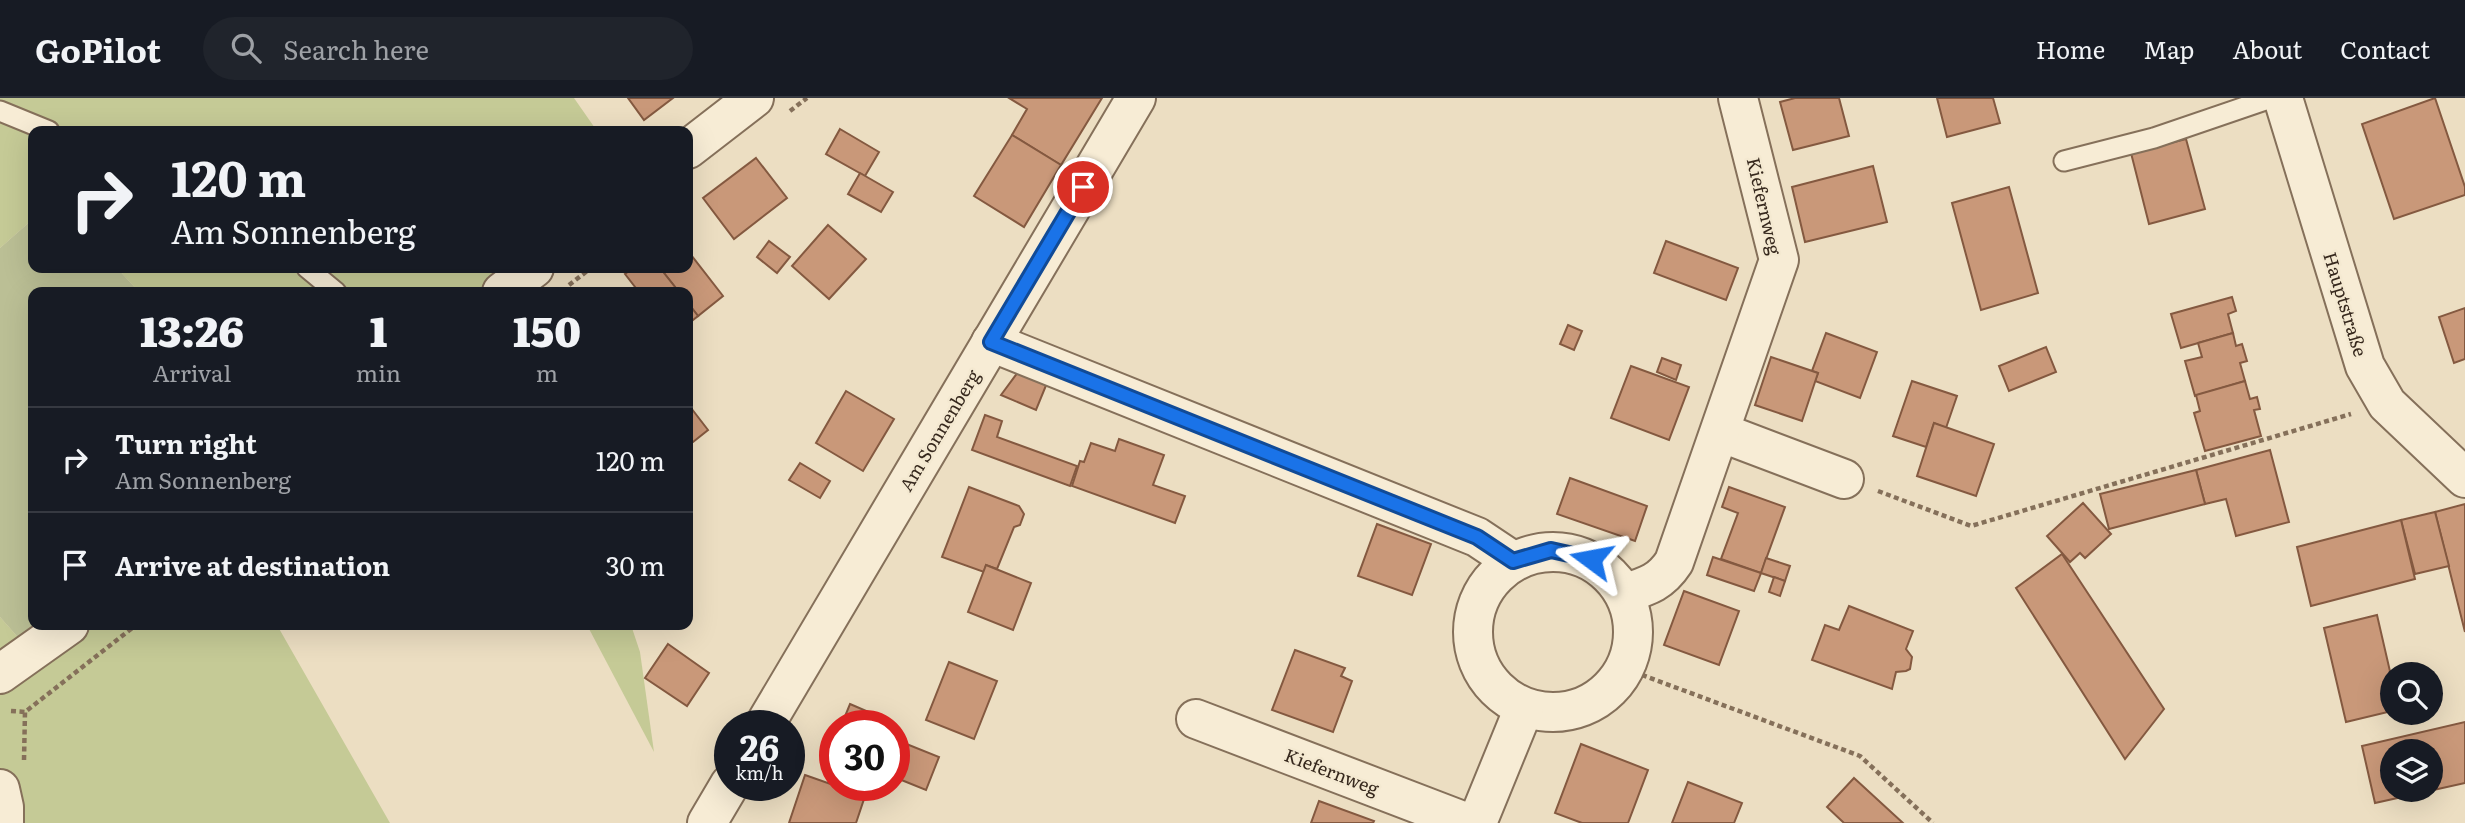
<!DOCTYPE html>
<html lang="en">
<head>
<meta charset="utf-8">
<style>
  body { margin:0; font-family:Literata,serif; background:#20242c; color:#f1f3f6; height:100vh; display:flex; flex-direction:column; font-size:26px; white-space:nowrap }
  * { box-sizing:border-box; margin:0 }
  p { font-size:23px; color:#9ea1a6 }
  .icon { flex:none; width:38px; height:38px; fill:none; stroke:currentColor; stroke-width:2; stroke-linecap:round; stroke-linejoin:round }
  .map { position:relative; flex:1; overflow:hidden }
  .side { position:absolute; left:28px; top:189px; width:665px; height:343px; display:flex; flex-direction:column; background:#171b24; border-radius:14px; box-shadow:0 7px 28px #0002 }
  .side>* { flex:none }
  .guide { position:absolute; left:28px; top:28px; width:665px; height:147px; border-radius:14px; box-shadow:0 7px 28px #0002; background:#171b24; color:#f1f3f6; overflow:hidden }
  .fabs { position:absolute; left:2380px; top:564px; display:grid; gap:14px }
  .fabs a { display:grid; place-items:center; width:63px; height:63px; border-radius:50%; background:#171b24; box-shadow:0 7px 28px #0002; font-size:35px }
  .speed { position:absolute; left:714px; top:612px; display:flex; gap:14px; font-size:35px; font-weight:700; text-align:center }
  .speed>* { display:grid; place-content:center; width:91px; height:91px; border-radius:50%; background:#171b24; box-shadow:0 7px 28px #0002; line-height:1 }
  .speed small { font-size:18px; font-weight:400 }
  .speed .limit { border:10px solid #d22; background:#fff; color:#111 }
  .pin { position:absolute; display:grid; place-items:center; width:60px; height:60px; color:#fff; margin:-30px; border:4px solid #fff; border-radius:50%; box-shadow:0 2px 7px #0007 }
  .me { position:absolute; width:77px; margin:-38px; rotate:283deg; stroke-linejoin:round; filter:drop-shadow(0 0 5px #0008) }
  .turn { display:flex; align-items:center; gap:24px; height:147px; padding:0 28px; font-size:32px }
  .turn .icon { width:91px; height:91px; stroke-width:2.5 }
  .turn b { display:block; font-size:49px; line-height:60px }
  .eta { display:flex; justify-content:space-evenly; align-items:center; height:119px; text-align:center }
  .eta b { font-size:42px; font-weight:800; line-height:49px }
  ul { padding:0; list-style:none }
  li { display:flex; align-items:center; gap:21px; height:105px; padding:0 28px; border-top:2px solid #363941 }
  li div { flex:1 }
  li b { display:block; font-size:26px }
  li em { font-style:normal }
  header { display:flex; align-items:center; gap:42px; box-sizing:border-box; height:98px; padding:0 35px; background:#171b24; border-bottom:2px solid #363941 }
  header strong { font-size:33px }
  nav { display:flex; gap:38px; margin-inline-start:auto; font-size:24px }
  .search { width:490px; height:63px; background:#20242c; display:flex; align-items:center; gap:18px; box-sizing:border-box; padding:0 24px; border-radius:38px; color:#9ea1a6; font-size:26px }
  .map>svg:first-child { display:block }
</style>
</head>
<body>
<header>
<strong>GoPilot</strong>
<div class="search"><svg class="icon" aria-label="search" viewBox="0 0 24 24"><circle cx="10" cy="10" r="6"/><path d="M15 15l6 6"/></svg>Search here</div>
<nav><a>Home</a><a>Map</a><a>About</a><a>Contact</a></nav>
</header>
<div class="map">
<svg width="2465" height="725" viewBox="0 0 2465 725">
  <rect width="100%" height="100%" fill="#ecdec2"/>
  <g fill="#c5ca96">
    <polygon points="0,0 574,0 597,33 33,33 33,121 0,150"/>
    <polygon points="117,170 520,170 528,194 139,194"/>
    <polygon points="0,519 23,545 44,527 277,527 390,725 0,725"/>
    <polygon points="587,527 631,527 640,554 654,654"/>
  </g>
  <polygon fill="#bbbf95" points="33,121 33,170 117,170 139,194 33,194 33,527 44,527 23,545 0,519 0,150"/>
  <g fill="#c99879" stroke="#845940" stroke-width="2" fill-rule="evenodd">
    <polygon points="628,0 673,0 644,22"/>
    <polygon points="1009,0 1102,0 1061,67 1012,37 1027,11"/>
    <polygon points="1795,0 1839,0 1849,38 1793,52 1780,4"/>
    <polygon points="1937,0 1993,0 2000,25 1947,39"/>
    <polygon points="2435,0 2465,89 2465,97 2394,121 2362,26"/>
    <polygon points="840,31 879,54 865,78 826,56"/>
    <polygon points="1012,37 1061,67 1024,129 974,98"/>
    <polygon points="2186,41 2205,111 2149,126 2131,55"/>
    <polygon points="756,60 787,100 734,141 703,100"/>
    <polygon points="1873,68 1887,124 1805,144 1792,89"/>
    <polygon points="860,75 893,94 881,114 848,96"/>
    <polygon points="2009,89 2038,195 1981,212 1952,105"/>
    <polygon points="828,127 866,161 829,201 792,168"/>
    <polygon points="769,143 790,159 777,175 757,159"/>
    <polygon points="1666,143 1738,170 1726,202 1654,175"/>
    <polygon points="688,153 723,198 698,218 688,205 688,194 679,194 660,170 688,170"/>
    <polygon points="633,170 660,170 679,194 639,194 625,176"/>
    <polygon points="2232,199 2236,213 2228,216 2233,235 2181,250 2171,216"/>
    <polygon points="688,205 698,218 688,226"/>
    <polygon points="2465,210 2465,261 2454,265 2439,219"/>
    <polygon points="1568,227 1582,233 1574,252 1560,246"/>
    <polygon points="1826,235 1877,254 1860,300 1815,283 1818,275 1812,273"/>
    <polygon points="2233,235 2236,248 2242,246 2247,263 2240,265 2245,283 2195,298 2185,263 2202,259 2198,245"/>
    <polygon points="2046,249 2056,274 2009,293 1999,268"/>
    <polygon points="1771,259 1818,275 1802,323 1755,307"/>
    <polygon points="1662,260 1681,267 1676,282 1657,274"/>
    <polygon points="1631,268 1689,289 1669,342 1611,320"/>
    <polygon points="1018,274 1047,285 1036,312 1001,297"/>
    <polygon points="1912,283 1957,298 1946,330 1934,325 1926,349 1893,338"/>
    <polygon points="2245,283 2250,301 2257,299 2260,311 2254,312 2261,338 2205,353 2194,315 2200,313 2196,297"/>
    <polygon points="846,293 894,321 863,373 816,345"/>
    <polygon points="688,306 708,332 688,348"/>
    <polygon points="985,317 1002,323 997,339 1077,368 1070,388 972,352"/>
    <polygon points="1934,325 1994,346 1976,398 1917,378"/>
    <polygon points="1119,341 1164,357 1153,387 1185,398 1175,425 1072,388 1080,363 1084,364 1091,345 1115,353"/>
    <polygon points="2270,352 2289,424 2236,438 2226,401 2205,406 2196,372"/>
    <polygon points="800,365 830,383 820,400 789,382"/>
    <polygon points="2196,372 2205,406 2109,431 2100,396"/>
    <polygon points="1570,380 1647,408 1635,443 1557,416"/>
    <polygon points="969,389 1019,408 1024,416 1020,427 1014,429 997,471 986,467 984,474 942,459"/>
    <polygon points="1729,389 1785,409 1761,475 1721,461 1738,415 1722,409"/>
    <polygon points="2083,405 2111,436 2085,460 2080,455 2070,464 2047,438"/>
    <polygon points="2465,406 2465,534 2435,414"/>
    <polygon points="2435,414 2449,468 2415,476 2401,422"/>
    <polygon points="2401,422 2415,481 2311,508 2297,449"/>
    <polygon points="1377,426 1431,446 1412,497 1358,478"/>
    <polygon points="2062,456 2164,611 2125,661 2016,490"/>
    <polygon points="1713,459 1761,475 1754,493 1707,477"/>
    <polygon points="1766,460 1790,468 1785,483 1761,475"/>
    <polygon points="986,467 1031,485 1013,532 968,514"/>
    <polygon points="1774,479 1785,483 1780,498 1769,494"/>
    <polygon points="1684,493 1739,513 1719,567 1664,547"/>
    <polygon points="1849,508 1913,533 1906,551 1912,559 1910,571 1906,573 1896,574 1892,591 1812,562 1825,527 1839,532"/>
    <polygon points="2377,517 2392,582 2392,613 2346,624 2324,530"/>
    <polygon points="668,546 709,575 687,608 645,580"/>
    <polygon points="1295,552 1345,570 1341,578 1352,583 1333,634 1272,612"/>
    <polygon points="949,564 997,583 974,641 926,622"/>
    <polygon points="850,606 892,624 891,628 841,628"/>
    <path d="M2465 624V685L2375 705 2362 648ZM2392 653H2431V691H2392Z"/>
    <polygon points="894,641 939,659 926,692 894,679"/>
    <polygon points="1581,646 1648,672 1628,725 1582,725 1555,715"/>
    <polygon points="805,677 865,698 856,725 789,725"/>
    <polygon points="1854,680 1903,725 1844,725 1827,709"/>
    <polygon points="1688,684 1742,705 1734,725 1672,725"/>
    <polygon points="1319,703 1374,723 1373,725 1311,725"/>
  </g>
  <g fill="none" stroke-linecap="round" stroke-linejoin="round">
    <defs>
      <g id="lane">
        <polyline points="0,13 49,33"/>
        <polyline points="2064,63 2154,40 2271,0"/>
        <polyline points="307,170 336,194"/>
      </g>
      <g id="street">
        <polyline points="2283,0 2365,268 2387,306 2465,380"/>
        <polyline points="688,51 754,0"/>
        <polyline points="502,194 534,170"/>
        <polyline points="991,244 1477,439 1513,463"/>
        <polyline points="1720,334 1844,381"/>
        <circle cx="1553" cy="534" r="80"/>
        <path d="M1626 495C1648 488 1661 484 1674 464L1779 162 1738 0"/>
        <polyline points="0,576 69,527"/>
        <polyline points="1196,621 1468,725"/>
        <polyline points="764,628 1136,0"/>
        <polyline points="0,691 4,709 4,725"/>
        <polyline points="707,725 730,686"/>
        <polyline points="1477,725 1524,610"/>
      </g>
    </defs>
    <use href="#lane" stroke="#85705a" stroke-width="23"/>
    <use href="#street" stroke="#85705a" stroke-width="42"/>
    <g stroke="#85705a" stroke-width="4.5" stroke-dasharray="5 3.5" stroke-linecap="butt">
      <polyline points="790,13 807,0"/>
      <polyline points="569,187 591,170"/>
      <polyline points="1878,393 1971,428 2351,316"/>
      <polyline points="1626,571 1860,658 1933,725"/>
      <polyline points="11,613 25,614 136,527"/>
      <polyline points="24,662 25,614"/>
    </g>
    <use href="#lane" stroke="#f7ecd5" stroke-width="19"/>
    <use href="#street" stroke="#f7ecd5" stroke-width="38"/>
  </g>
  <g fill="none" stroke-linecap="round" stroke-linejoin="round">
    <defs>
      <polyline id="route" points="1083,89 991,244 1477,439 1513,463 1551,452 1591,461"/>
    </defs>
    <use href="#route" stroke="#114b97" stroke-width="18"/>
    <use href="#route" stroke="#1a73e8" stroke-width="12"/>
  </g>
  <g text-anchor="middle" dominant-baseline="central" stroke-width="5" stroke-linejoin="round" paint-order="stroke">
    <g font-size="18" fill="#36281d" stroke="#f4e9d1">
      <text transform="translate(1765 108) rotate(77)">Kiefernweg</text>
      <text transform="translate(2346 206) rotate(73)">Hauptstraße</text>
      <text transform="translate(939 332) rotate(-59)">Am Sonnenberg</text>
      <text transform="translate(1332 673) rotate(21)">Kiefernweg</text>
    </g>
  </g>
</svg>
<div class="fabs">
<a><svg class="icon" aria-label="search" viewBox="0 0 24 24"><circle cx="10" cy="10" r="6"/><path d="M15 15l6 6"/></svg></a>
<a><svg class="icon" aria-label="layers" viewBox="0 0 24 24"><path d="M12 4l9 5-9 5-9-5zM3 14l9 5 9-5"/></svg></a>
</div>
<div class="speed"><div>26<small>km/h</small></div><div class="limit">30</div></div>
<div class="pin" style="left:1083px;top:89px;background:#d93025"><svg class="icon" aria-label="arrive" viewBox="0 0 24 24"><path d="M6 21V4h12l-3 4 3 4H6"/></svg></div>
<svg class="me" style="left:1591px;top:461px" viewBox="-20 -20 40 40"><path d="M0-17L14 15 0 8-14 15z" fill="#1a73e8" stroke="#fff" stroke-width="4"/></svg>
<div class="guide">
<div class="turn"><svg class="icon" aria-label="right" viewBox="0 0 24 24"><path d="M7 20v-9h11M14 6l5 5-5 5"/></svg><div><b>120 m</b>Am Sonnenberg</div></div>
</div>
<section class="side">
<div class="eta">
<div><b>13:26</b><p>Arrival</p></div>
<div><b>1</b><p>min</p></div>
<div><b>150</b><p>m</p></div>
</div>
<ul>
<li><svg class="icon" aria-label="right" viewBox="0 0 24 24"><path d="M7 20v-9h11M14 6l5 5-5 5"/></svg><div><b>Turn right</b><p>Am Sonnenberg</p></div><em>120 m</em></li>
<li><svg class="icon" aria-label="arrive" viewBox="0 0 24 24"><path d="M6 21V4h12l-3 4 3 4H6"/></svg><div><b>Arrive at destination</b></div><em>30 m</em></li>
</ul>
</section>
</div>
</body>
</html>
